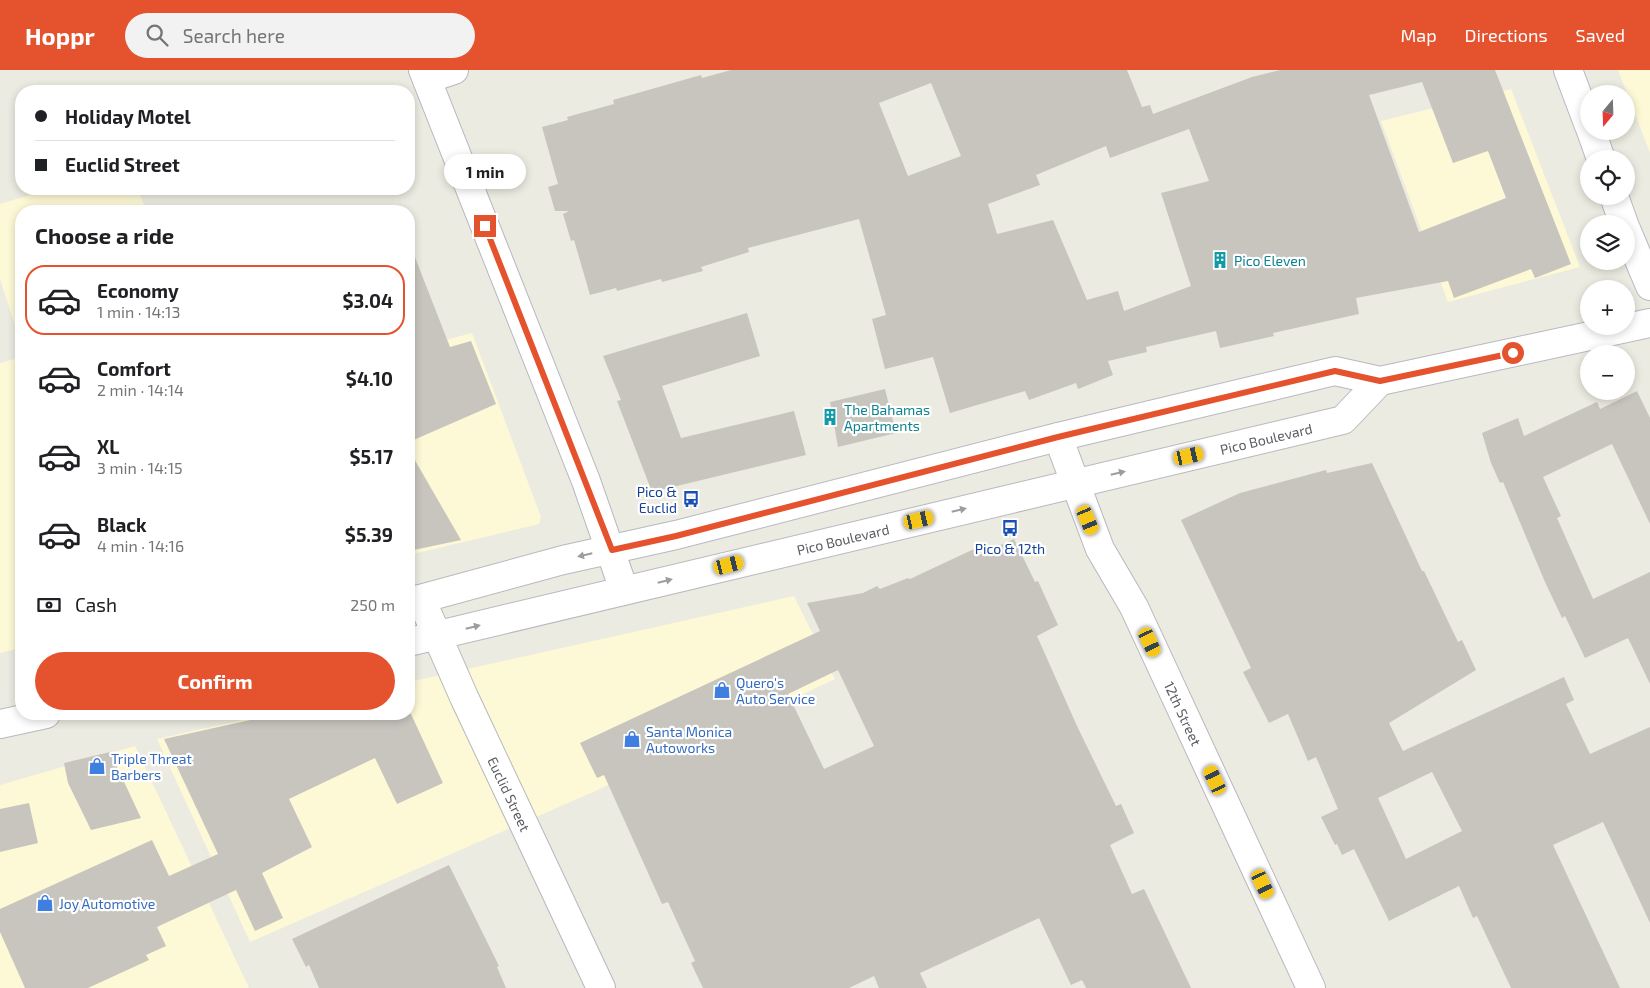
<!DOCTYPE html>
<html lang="en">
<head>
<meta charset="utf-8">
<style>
	body { margin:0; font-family:"Exo 2",sans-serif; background:#f2f2f2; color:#202124; height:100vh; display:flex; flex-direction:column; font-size:19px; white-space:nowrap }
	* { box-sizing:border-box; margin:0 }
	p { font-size:16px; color:#757577 }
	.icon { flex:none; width:28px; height:28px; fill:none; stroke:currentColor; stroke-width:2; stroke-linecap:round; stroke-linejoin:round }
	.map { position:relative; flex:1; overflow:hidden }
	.side { position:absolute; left:15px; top:135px; width:400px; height:515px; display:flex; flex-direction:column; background:#fff; border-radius:20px; box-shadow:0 2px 8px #0003 }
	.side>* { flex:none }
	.banner { position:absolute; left:15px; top:15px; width:400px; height:110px; border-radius:20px; box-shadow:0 2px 8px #0003; display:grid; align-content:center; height:110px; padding:0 20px; background:#fff }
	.needle { width:32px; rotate:199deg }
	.tools { position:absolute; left:1580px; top:15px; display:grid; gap:10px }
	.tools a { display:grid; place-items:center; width:55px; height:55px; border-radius:50%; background:#fff; box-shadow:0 2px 8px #0003; font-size:25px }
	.end { position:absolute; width:22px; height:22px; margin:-11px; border:6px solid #e5522e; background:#fff; box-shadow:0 0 0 2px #fff }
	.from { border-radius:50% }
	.bubble { position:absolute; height:35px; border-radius:18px; background:#fff; box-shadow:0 2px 8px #0003; font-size:16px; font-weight:700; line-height:35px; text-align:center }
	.car { position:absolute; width:15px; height:30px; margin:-15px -8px; border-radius:6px; box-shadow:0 0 4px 1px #0007; background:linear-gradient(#f5c518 24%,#345 0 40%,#f5c518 0 76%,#345 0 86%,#f5c518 0) }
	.banner b { display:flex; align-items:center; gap:18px; height:48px; font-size:19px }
	.banner b+b { border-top:1px solid #e0e0e0 }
	.banner i { width:12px; height:12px; background:#202124 }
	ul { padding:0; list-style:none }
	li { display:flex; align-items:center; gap:15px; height:70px; margin:0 10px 8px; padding:0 10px; border:2px solid transparent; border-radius:20px }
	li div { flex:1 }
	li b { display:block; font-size:19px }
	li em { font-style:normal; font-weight:700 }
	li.current { border-color:#e5522e }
	li>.icon { width:45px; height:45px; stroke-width:1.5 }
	h2 { padding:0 20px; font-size:22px; line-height:60px }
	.pay { display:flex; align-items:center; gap:12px; height:55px; padding:0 20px; font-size:19px }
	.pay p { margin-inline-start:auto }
	.primary-button { display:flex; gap:10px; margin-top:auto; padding:10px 20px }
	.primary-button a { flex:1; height:58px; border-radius:30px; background:#e5522e; color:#fff; font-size:20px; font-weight:700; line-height:58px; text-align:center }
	header { display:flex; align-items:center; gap:30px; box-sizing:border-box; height:70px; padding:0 25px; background:#e5522e; color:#fff }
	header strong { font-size:24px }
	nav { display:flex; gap:28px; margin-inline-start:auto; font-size:18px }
	.search { width:350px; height:45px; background:#f2f2f2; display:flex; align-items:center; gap:12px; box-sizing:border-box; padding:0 18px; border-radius:28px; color:#757577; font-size:19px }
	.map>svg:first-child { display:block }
</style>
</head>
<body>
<header>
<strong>Hoppr</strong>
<div class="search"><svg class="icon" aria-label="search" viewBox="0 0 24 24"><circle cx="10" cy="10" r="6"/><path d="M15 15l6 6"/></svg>Search here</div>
<nav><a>Map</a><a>Directions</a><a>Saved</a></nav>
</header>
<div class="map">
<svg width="1650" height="918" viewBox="0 0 1650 918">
	<rect width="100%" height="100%" fill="#ecebe1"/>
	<path fill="#fdf8d5" d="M1618,0H1650V83Z
		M1511,19L1580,197L1448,232L1381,51Z
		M49,119H137L147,141H21V274L0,209V134Z
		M472,263L541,447L539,454L409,485V280Z
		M21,287V578L0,583V293Z
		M794,526L835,609L600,719L250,872L157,669L269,644H409V612Z
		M135,676L249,918H0V715Z"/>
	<path fill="#c7c5be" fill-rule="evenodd" d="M731,0H1127L1142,37L1150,35L1153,44L1252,7L1280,0H1495L1571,194L1535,208L1531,199L1454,228L1448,211L1356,228L1359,244L1273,263L1274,266L1220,278L1216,261L1146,277L1147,282L1108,291L1113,305L1078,319L1076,313L1029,330L1025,321L950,343L933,287L885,299L872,249L886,245L859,149L748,178L749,182L701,197L703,201L662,212L661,209L617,221L616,218L590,225L574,170L571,171L563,144L569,141H555L548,117L558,114L542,57L568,50L567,47L614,34L613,30L701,5L702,8ZM1422,12L1453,93L1488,81L1506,128L1419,162L1369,25ZM931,13L961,86L908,106L879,33ZM1189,59L1209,111L1161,123L1191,216L1124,241L1118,221L1087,230L1053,150L997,164L988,134L1040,115L1036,105L1106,76L1110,88Z
		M409,177H411L450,277L471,271L496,334L409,372Z
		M747,243L760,286L662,316L681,368L794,341L806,385L652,422L617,331L621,330L603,286Z
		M885,319L896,363L838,377L830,332Z
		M1637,321L1650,348V454L1612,374L1543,407L1561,446L1557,448L1593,529L1650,502V614L1628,568L1585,588L1565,546L1562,548L1545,512L1503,412L1500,413L1491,393L1482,363L1518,348L1524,366L1597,332L1600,339Z
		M409,380L461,470L409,481Z
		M1372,393L1422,501H1424L1458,572L1462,570L1476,600L1389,653L1403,681L1564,607L1574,630L1566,634L1590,684L1650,657V853L1603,752L1553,775L1620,918H1511L1477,846L1473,848L1459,816L1389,851L1354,779L1342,785L1337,774L1335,775L1321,747L1338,739L1316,687L1308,691L1288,644L1269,653L1243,602L1251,598L1181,450L1240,423L1326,400L1327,403ZM1432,702L1462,761L1406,789L1378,728Z
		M1014,469L1035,512L1038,511L1058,555L1037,566L1077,656L1116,736L1121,734L1134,763L1110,775L1132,824L1144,819L1191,918H1086L1082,910L1071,915L1039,848L920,903L927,918H879L874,906L849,918H703L691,893L695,891L668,832L662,834L604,705L597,708L580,673L820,561L807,533L863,523L877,516L880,519L908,508L910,509L974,479L977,486ZM838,600L874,676L824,699L788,624Z
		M278,644H411L443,713L397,734L375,688L289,729L312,777L262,803L283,848L255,861L236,820L157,857L166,876L146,885L149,890L88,918H25L0,862V839L152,770L169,806L218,784L164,669Z
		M110,682L141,748L91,760L68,713L64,693Z
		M29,733L38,773L0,782V739Z
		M449,795L499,896L497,897L506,918H319L309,895L306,897L292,869Z"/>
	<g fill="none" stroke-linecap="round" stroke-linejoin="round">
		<g stroke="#b6b8bd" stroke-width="30">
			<g id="street">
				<path d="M423,0L586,411L624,520"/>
				<path d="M427,9L454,0"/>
				<path id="s1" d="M1058,367L1100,479L1134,537L1311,918"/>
				<path id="s2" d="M421,529L464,627L601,918"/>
			</g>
		</g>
		<g stroke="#b7b9bf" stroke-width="30">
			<g id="secondary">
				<path d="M1568,0L1589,56"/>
				<path d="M1591,61L1601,89"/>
				<path d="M1614,126L1624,154"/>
				<path d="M1626,159L1650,216"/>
				<path d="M409,532L563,490L676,465L1058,367L1335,301L1380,311L1650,253"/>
				<path id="s3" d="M409,572L1343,350L1380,311"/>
				<path d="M0,654L46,644"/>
			</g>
		</g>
		<use href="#street" stroke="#fff" stroke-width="28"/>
		<use href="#secondary" stroke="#fff" stroke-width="28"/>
	</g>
	<defs><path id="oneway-solid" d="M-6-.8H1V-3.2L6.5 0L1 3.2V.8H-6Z" transform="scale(1.25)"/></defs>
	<g fill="#9b9da1">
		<use href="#oneway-solid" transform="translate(1118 403) rotate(-13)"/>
		<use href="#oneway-solid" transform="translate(959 440) rotate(-13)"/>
		<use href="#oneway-solid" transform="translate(585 485) rotate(167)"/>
		<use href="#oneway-solid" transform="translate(665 511) rotate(-14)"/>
		<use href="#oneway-solid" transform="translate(473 557) rotate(-14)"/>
	</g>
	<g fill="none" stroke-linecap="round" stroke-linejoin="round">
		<path stroke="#e5522e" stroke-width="6" d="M485,156L612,480L676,466L1058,367L1335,301L1380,311L1513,283"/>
	</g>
	<defs>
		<g id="building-bare" transform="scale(1.35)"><path d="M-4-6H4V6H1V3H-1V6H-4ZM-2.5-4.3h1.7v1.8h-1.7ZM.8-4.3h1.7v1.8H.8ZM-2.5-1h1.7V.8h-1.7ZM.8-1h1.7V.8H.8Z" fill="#0f9aa8" stroke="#fff" stroke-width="2.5" paint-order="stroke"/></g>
		<g id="bus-bare" transform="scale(1.35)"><path d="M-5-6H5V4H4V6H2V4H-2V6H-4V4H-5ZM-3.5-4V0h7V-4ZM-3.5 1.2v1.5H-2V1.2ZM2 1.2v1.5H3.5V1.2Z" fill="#1a4fb4" stroke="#fff" stroke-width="2.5" paint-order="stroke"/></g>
		<g id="shop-bare" transform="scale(1.35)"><path d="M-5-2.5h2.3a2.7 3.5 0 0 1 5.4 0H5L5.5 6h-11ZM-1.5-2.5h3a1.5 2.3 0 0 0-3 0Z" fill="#3f7fe0" stroke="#fff" stroke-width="2.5" paint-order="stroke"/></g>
	</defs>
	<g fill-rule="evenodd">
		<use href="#building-bare" x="1220" y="190"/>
		<use href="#building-bare" x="830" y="347"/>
		<use href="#bus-bare" x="691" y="429"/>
		<use href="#bus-bare" x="1010" y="458"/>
		<use href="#shop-bare" x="722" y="620"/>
		<use href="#shop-bare" x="632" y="669"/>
		<use href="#shop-bare" x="97" y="696"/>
		<use href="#shop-bare" x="45" y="833"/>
	</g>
	<g text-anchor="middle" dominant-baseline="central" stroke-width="4.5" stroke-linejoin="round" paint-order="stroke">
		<g font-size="14" fill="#0d838f" stroke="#fff" text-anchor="start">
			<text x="1234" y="190">Pico Eleven</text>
			<text x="844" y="339">The Bahamas<tspan x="844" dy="16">Apartments</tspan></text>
		</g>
		<g font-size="14" fill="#595c62" stroke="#fff">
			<text stroke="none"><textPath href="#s3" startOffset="881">Pico Boulevard</textPath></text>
			<text stroke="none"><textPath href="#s3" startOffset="446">Pico Boulevard</textPath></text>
			<text stroke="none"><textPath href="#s1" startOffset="304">12th Street</textPath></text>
			<text stroke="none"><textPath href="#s2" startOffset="214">Euclid Street</textPath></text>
		</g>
		<g font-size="14" fill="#164399" stroke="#fff" text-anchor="end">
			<text x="677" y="421">Pico &amp;<tspan x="677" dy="16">Euclid</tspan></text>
			<text x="1010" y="478" text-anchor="middle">Pico &amp; 12th</text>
		</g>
		<g font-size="14" fill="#366cbe" stroke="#fff" text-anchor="start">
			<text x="736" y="612">Quero's<tspan x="736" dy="16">Auto Service</tspan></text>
			<text x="646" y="661">Santa Monica<tspan x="646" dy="16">Autoworks</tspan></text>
			<text x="111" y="688">Triple Threat<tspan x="111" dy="16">Barbers</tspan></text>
			<text x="59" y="833">Joy Automotive</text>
		</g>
	</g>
</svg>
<div class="tools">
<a><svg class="needle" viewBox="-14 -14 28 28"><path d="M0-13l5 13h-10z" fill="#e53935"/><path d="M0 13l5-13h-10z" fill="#757577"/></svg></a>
<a><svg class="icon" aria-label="locate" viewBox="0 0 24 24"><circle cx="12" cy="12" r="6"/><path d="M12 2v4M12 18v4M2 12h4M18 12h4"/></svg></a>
<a><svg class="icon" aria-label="layers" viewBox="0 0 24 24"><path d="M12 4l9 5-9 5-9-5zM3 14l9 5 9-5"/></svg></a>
<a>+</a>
<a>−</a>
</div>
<i class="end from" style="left:1513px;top:283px"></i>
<i class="end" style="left:485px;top:156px"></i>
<div class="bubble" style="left:444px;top:84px;width:82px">1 min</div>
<i class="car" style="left:1189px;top:386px;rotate:77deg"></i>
<i class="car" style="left:919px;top:450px;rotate:77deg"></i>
<i class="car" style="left:1088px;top:450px;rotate:157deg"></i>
<i class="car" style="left:729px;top:495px;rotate:76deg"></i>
<i class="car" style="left:1150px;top:572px;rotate:155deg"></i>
<i class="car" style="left:1215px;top:710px;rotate:335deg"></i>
<i class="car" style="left:1263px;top:814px;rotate:155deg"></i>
<div class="banner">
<b><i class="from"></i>Holiday Motel</b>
<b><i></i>Euclid Street</b>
</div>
<section class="side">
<h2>Choose a ride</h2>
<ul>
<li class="current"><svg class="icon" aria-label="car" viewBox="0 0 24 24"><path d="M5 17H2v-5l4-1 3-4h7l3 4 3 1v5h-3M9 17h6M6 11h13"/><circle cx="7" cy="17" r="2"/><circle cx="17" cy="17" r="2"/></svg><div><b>Economy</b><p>1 min · 14:13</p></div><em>$3.04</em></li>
<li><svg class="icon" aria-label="car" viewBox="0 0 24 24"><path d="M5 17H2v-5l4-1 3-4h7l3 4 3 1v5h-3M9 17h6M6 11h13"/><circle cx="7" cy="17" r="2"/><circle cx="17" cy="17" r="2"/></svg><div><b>Comfort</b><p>2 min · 14:14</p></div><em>$4.10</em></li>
<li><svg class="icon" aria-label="car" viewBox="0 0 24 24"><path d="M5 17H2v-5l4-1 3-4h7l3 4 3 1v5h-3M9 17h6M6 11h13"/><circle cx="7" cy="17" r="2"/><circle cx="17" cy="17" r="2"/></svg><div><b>XL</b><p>3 min · 14:15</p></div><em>$5.17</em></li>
<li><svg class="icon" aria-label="car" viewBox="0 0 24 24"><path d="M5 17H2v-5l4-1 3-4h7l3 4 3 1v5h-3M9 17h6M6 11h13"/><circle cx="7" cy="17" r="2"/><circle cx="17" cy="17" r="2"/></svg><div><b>Black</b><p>4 min · 14:16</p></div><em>$5.39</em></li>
</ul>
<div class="pay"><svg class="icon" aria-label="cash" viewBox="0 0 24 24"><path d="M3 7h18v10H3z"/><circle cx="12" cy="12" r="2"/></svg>Cash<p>250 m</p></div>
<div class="primary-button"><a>Confirm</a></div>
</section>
</div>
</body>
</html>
